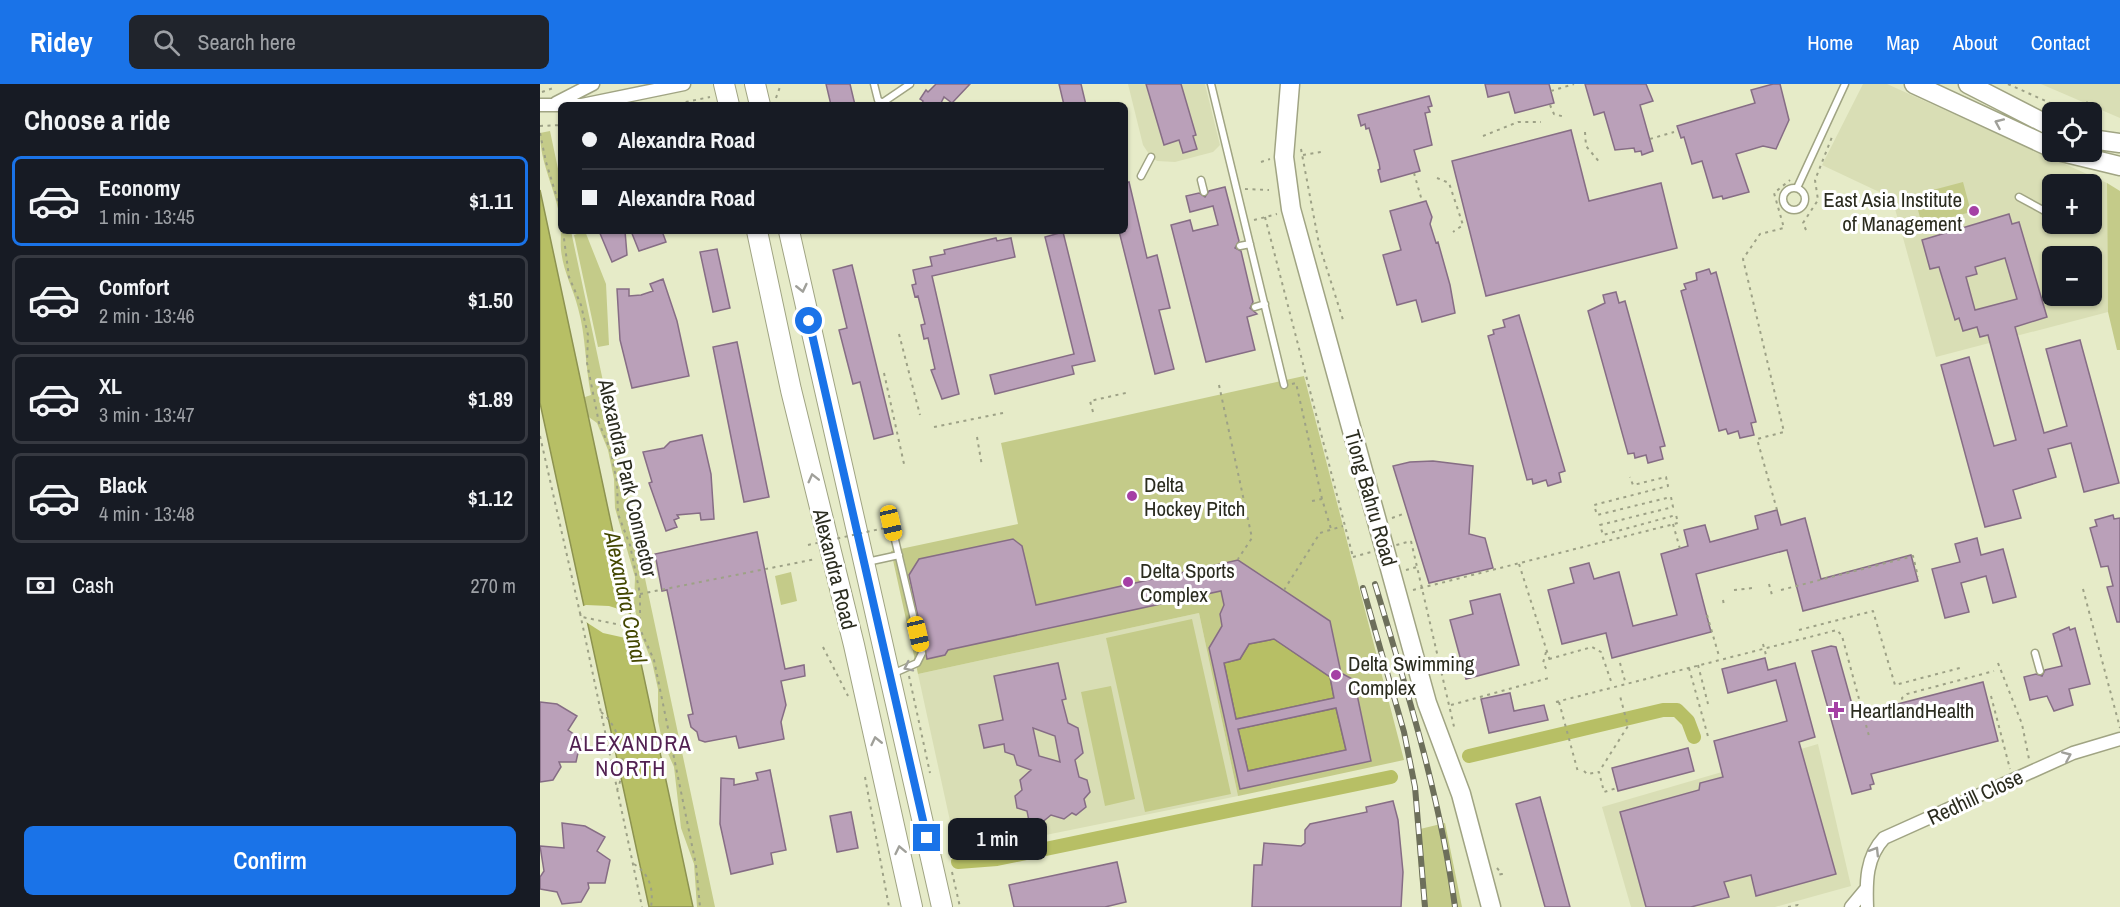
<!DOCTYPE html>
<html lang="en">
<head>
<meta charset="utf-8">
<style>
	body { margin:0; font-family:"Archivo Narrow",sans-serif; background:#20242c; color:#f1f3f6; height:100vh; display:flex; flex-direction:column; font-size:22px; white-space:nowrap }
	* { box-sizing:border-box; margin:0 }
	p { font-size:20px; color:#9ea1a6 }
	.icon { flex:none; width:33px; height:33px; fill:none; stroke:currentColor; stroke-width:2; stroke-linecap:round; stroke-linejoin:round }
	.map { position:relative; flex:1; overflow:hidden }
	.panel { display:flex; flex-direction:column; background:#171b24; width:540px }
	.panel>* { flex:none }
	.banner { position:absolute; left:18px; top:18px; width:570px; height:132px; border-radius:9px; box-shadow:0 2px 4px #0004; display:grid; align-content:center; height:132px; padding:0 24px; background:#171b24 }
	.controls { position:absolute; left:1502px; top:18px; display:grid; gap:12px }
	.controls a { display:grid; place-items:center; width:60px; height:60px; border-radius:9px; background:#171b24; box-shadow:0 2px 4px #0004; font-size:30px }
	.end { position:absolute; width:27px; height:27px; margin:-14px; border:8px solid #1a73e8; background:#fff; box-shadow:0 0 0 3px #fff }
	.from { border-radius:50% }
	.bubble { position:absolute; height:42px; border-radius:9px; background:#171b24; box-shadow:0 2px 4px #0004; font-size:20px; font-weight:600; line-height:42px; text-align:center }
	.car { position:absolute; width:18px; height:36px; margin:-18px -9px; border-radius:8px; box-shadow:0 0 4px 2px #0007; background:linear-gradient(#f5c518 24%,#345 0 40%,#f5c518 0 76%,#345 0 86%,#f5c518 0) }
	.banner b { display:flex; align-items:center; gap:21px; height:57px; font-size:22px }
	.banner b+b { border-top:2px solid #363941 }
	.banner i { width:15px; height:15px; background:#f1f3f6 }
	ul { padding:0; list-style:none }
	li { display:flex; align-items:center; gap:18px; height:90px; margin:0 12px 9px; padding:0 12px; border:3px solid #363941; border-radius:9px }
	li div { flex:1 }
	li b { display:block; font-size:22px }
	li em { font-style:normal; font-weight:600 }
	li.active { border-color:#1a73e8 }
	li>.icon { width:54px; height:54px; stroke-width:1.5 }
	h2 { padding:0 24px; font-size:27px; line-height:72px }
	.pay { display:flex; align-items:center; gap:15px; height:66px; padding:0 24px; font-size:22px }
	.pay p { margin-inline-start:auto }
	.action { display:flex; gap:12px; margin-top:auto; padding:12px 24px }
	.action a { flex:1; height:69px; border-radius:9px; background:#1a73e8; color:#fff; font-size:24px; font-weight:600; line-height:69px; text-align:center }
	header { display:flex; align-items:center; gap:36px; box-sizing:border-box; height:84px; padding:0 30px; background:#1a73e8; color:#fff }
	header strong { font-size:28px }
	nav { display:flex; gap:33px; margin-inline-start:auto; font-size:21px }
	.search { width:420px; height:54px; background:#20242c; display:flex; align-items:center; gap:15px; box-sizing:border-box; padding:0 21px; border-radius:9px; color:#9ea1a6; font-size:22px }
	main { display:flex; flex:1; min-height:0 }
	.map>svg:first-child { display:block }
</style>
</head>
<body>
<header>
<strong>Ridey</strong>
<div class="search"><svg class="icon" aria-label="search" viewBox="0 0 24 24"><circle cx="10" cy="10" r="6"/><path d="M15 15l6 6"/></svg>Search here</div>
<nav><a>Home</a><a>Map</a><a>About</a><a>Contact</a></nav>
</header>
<main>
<section class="panel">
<h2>Choose a ride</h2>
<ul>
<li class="active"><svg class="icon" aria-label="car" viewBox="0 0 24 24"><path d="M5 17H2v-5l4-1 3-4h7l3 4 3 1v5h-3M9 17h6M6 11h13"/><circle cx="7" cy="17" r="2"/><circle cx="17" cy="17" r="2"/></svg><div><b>Economy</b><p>1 min · 13:45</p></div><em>$1.11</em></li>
<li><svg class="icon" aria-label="car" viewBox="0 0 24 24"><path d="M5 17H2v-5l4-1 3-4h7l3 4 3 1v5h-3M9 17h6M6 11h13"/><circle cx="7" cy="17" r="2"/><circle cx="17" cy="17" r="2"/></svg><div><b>Comfort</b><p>2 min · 13:46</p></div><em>$1.50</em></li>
<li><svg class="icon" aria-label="car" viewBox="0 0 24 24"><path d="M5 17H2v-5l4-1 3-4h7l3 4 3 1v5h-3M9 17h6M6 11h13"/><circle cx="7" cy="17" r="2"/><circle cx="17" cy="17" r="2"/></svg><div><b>XL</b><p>3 min · 13:47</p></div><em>$1.89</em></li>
<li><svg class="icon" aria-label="car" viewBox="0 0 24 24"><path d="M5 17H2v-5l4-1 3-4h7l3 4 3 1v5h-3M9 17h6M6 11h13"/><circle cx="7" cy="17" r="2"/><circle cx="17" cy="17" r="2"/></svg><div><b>Black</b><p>4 min · 13:48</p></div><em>$1.12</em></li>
</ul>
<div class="pay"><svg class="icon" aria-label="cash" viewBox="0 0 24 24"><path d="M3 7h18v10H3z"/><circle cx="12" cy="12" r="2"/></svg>Cash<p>270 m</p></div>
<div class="action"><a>Confirm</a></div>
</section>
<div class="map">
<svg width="1580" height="823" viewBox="0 0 1580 823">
	<rect width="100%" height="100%" fill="#e6ebc8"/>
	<path fill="#d9deb5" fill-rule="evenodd" d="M588,0H665L680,61L673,68L635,78L617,77L611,73L603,61Z
		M1323,0H1347L1567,99L1568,228L1396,273L1352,114L1282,81ZM1512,100H1551V140H1512ZM1512,172H1551V212H1512Z
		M1501,0H1580V34Z
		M659,529L698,712L417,769L378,590Z
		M1278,660L1311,802L1235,823H1091L1062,723Z"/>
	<path fill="#c4cb89" d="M10,47L21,99V147H31L175,823H157L154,780L141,744L134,683L122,656L118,637V605L112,578L101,551L94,521L95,493L75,424L74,395L68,366L57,339L46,331L42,314L51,311C45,282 46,252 38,224C33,204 23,187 21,166C20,156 22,144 20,134C15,104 0,79 0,49Z
		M1423,98L1431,128L1382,141L1374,111Z
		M1567,99L1580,107V266H1577L1568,228Z
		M45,147L66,200L69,261L58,263L34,151Z
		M764,292L864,676L698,712L659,529L378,590L351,467L478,440L461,359Z
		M251,488L257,517L241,521L235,492Z
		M652,535L691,710L605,728L566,554Z
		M571,602L595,715L565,722L541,608Z
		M905,739L922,823H882L876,746Z"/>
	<path fill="#b7bf65" stroke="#8d9350" stroke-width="1.5" d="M0,106L153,823H109L0,319Z
		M734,555L790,593L794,614L696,635L684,579L700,575L709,560Z
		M796,624L806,666L708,687L698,645Z"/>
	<path fill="#e6ebc8" d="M46,521L69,522L85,527L94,533L99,557L63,549L46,538L41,523Z"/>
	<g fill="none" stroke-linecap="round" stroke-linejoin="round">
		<path stroke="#b7bf65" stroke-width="14" d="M929,672L1123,626H1137L1148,637L1154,653
			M418,778L457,775L851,693"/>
	</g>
	<path fill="#baa0b9" stroke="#866d85" stroke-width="1.5" fill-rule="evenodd" d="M286,0H310L315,21H291Z
		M396,0H430L412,19L404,13L400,21H381L383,17L380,15L386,6L388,8Z
		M519,0H541L546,21H524Z
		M606,0H641L656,51L653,52L657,65L643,69L639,56L624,61Z
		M945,0H1009L1014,19L975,29L969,8L948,13Z
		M1045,0H1106L1113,17L1100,21L1113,67L1102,71L1101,67L1095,68L1094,64L1075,66L1064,28L1054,31Z
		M1233,0H1240L1249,36L1236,65L1223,62L1196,70L1209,108L1183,115L1182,112L1173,114L1162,77L1152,80L1144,53L1141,54L1137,42L1215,19L1211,6Z
		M889,12L892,22L888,23L890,28L885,29L892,61L874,66L880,87L841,98L838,86L840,85L839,79L829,44L826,45L825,40L821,42L818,31Z
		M1031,46L1049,117L1121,99L1137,164L946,212L912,77Z
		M589,98L607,174L617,171L630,224L619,226L634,285L615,290L579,147H585V99Z
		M685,103L699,157L695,164L701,167L713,218L710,224L717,230L707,233L715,266L666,278L631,141L650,136L653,147L678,141L673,122L650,128L646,112L659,109L665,113L669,107Z
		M886,117L892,133L890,140L896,159L898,158L910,201L915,229L882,238L876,216L857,221L843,171L861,166L850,127Z
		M1469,130L1472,140L1479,138L1507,233L1475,243L1504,349L1527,342L1506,265L1540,256L1579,399L1544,408L1531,359L1508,365L1516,393L1473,406L1481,434L1445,443L1401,281L1429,273L1454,362L1476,356L1448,251L1440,253L1437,243L1423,247L1419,234L1415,236L1399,183L1390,185L1382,156ZM1465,174L1477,215L1435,226L1426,193L1437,190L1435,183Z
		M59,147H85L87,171L72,178Z
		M91,147H122L126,158L99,167Z
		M523,148L555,277L532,282L534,290L455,310L450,291L534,270L505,153Z
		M456,154L457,157L471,154L475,173L392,192L419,310L402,315L391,286L395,285L388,254L384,255L381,241L385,240L378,212L375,213L372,201L376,200L373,186L392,182L390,173L405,170L404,166Z
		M177,165L190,224L173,228L160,168Z
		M312,181L353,350L334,355L320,298L313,300L299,246L307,244L293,186Z
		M1169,185L1171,190L1176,188L1216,338L1211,339L1214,351L1200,354L1198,347L1188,350L1186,345L1179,347L1141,207L1146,205L1144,200L1157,196L1156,189Z
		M123,195L137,237L149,292L92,304L80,256L77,205H89V212L101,211L113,207L110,200Z
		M1076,208L1079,219L1085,217L1125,362L1120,363L1123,375L1108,379L1106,371L1095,374L1094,369L1088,370L1048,227L1065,219L1063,211Z
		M979,231L1025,387L1019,389L1021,398L1008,402L1006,396L993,400L992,395L987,396L948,252L954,250L953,246L965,243L963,236Z
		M197,258L229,413L204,418L173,263Z
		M162,351L171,390L174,435L161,436L160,429L137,431L139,434L134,436L137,443L126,447L109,399L112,398L103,368L124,364L130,358Z
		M893,377L933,382L929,450L945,454L953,484L889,499L853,382L870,378Z
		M1237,426L1241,441L1265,434L1281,495L1371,471L1378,497L1263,527L1247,466L1156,490L1171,548L1072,574L1066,549L1022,560L1008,506L1034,499L1030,484L1049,479L1054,495L1079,488L1093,542L1137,531L1121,470L1148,462L1144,446L1165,441L1170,458L1218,445L1215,432Z
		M1573,431L1574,435L1580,434V538H1577L1567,503L1573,502L1568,482L1561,483L1550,444L1557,442L1555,436Z
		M217,448L245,585L264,581L265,592L241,597L246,621L241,638L244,655L199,664L196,652L165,658L159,656L157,648L151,643L148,631L153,630L127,506L122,507L115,470Z
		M1437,454L1441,471L1463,465L1476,513L1453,519L1446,492L1421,499L1429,528L1405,534L1392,485L1420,478L1415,460Z
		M473,455L482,462L496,521L698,476L790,537L801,589L814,596L831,677L700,705L669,564L682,542L680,530L684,521L681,507L408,566L405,571L387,575L369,491L379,475ZM734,555L790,593L794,614L696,635L684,579L700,575L709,560ZM796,624L806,666L708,687L698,645Z
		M960,510L979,581L926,595L910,536L933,530L930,517Z
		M1529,543L1530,546L1535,544L1550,600L1529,605L1533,621L1514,627L1507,612L1490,616L1484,593L1496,590L1502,592L1505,586L1522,582L1513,550Z
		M1291,562L1296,563L1315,631L1443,598L1458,657L1331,690L1334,700L1330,701L1331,705L1312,710L1272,567Z
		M1225,574L1228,586L1255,579L1275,653L1259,658L1296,790L1216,812L1211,791L1184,798L1189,813L1151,823H1106L1080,728L1159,706L1160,699L1183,693L1174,657L1247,637L1236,596L1188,609L1182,585Z
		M518,579L526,615L522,616L528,639L538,644L543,669L535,676L539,693L547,696L550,708L544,715L546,723L536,731L532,729L524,735L511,731L500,740L489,737L487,727L477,724L475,712L482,706L480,696L491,686L477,681L474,671L465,668L464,660L444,664L439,641L463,636L454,592ZM493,644L515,652L520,678L499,672Z
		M970,609L974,627L1004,621L1008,636L949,649L941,615Z
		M0,618L17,620L37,632L28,646L41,655L36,678H19L21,683L13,696L0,698Z
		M1148,664L1154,687L1078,707L1072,684Z
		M230,686L246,766L231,769L233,780L191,790L180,740L181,694L194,695V701L218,696L216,689Z
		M1000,713L1030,823H1005L976,720Z
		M853,717L858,736L863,788L861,823H712L714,781H722L724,759L761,762L765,759V746L770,740L827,728L826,723Z
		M311,728L318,764L297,768L290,732Z
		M22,739L45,742L65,753L57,767L70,776L65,799H48L49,804L41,818L22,820L17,808L0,805V793L4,787L0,762L24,764Z
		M577,778L586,818L565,823H474L469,801Z"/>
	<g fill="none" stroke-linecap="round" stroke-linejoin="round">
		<g stroke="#a0a483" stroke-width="9">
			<path id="lane" d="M334,0L338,16L342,19L370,0
				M671,0L744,301
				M601,92L611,73
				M661,96L664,108
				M1243 115a11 11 0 1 1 22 0a11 11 0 1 1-22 0Z
				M1257,104L1305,0
				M1479,113L1512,131
				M700,162L710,160
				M715,223L725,220
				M351,439L382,569L377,579L352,590
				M327,478L359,471
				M1495,569L1500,587"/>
		</g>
		<g stroke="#a0a483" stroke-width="15">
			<path id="street" d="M16,19L53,0
				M0,21H42L144,0
				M1311,823L1326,805
				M1327,823C1326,798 1326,773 1344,754L1533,669L1580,655"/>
		</g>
		<g stroke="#a0a483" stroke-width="21">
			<path id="secondary" d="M750,0L744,73L751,125L887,619L921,710L951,823
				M1374,0L1512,64
				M1428,0L1512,43
				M1551,55L1580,59
				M1522,68L1580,82"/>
		</g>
		<g stroke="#a0a483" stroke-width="22">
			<path id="primary" d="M184,0L189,21
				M215,0L220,21
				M217,147L251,306L314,561L372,823
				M249,147L402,823"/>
		</g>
		<path stroke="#9da186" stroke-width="2" stroke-dasharray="3 4.5" stroke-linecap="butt" d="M1468,0L1530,28
			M1011,7L1034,0
			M2,8L16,3
			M236,14L241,0
			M131,21L170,13
			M163,21L165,14
			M1010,21L1014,30L1025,33
			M1547,28V17
			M0,42L21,41
			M1045,48L1046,62L1061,80
			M0,49L6,78L21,127
			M943,52L978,38H1001
			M1110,55L1134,48
			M761,65L779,160L804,239
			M763,71L781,68
			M721,78L730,75
			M874,89L882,117
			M897,94L909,99L923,141L913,148
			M705,105L729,106
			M725,133L813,473
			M714,136L737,130
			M1266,146L1263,139L1278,116L1275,96L1292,53
			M23,147L29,193L41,221L48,251L47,279L59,339L70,365L77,398L78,430L90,461L100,510V545L114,576L156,781L160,823
			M359,250L380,331
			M344,289L364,380
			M752,300L756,299L782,415
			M679,301L712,454L698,475
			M553,328L550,317L590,308
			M394,343L463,329
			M0,352L40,529L42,533L100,545
			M437,353L442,382
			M772,417L782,415L791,445
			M1237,426L1217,355L1244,348L1203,175L1220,150L1244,144L1234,109L1250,96
			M852,434L863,430
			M1133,440L1140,465
			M871,457L915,647
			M979,480L1011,580
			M866,486L877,483
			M1229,500L1232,511
			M1543,505L1580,644
			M744,506L780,449L803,442
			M873,506L1138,439L1136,431L1063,451L1060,441L1133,423L1131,413L1057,431L1054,421L1128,402L1126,393L1093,401L1090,393
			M1194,506L1213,504
			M1241,506L1373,472L1378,493
			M100,510L276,475
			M1183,516L1184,521
			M40,529L102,823
			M1167,531L1179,572
			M1259,546L1333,527L1355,601L1420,584
			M1223,560L1226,571
			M283,563L308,612
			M1006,568L1003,579L1008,588
			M1009,575L1052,563L1061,568L1072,600
			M1080,579L1085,597
			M1458,579L1482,640L1489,675
			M1158,581L1168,620
			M1149,584L1169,656
			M369,592L390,689
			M1451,612L1470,685
			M1016,618L1297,546L1302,552L1329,652
			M1019,618L1038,688
			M911,621L1009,594
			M1363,623L1362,614L1367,610L1454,587
			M61,628C82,644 88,682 77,706
			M1062,683L1088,642L1080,612
			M1044,687L1047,690L1059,688L1064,708L1077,704
			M325,693L349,823
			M94,780C109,790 114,804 111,823
			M957,784L962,790L957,791
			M412,788L420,823
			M1248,823L1258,821L1262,823"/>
		<use href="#lane" stroke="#fff" stroke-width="6"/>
		<use href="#street" stroke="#fff" stroke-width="12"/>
		<use href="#secondary" stroke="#fff" stroke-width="18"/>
		<use href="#primary" stroke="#fff" stroke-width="20"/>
		<g stroke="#6d6f5b" stroke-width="6">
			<path id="rail" d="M835,500C867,606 900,712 915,823
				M823,504L864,648L875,703L885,823"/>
		</g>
		<use href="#rail" stroke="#fff" stroke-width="4" stroke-dasharray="11" stroke-linecap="butt"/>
		<path stroke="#9da186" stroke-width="2" stroke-dasharray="3 4.5" stroke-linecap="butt" d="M268,461L349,443
			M813,473L871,457"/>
	</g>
	<defs><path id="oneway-chevron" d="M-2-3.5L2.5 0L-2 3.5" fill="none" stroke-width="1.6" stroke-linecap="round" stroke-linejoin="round" transform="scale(1.5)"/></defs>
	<g stroke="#a0a09a">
		<use href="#oneway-chevron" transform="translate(1459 39) rotate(-156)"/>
		<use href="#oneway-chevron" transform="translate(262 204) rotate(77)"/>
		<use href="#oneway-chevron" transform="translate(273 394) rotate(-104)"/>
		<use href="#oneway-chevron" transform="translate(368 583) rotate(154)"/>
		<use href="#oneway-chevron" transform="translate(336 657) rotate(-103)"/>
		<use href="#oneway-chevron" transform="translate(1527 672) rotate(-23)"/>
		<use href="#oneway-chevron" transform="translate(360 766) rotate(-102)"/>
		<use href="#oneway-chevron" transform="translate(1335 767) rotate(-58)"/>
	</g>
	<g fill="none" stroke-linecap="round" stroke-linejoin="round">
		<path stroke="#1a73e8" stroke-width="8" d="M269,237L387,754"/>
	</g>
	<g fill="#a540a5" stroke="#fff" stroke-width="2">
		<circle cx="1434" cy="127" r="6"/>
		<circle cx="592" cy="412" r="6"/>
		<circle cx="588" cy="498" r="6"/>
		<circle cx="796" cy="591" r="6"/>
		<path d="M1293 617h6v6h6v6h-6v6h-6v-6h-6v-6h6z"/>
	</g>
	<g text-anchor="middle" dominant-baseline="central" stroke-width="6" stroke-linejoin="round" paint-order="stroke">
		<g font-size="21" fill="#2b2c1f" stroke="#fff" text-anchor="start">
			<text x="1422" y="115" text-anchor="end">East Asia Institute<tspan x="1422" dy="24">of Management</tspan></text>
			<text x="604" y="400">Delta<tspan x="604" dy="24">Hockey Pitch</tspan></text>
			<text x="600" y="486">Delta Sports<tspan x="600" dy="24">Complex</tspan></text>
			<text x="808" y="579">Delta Swimming<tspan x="808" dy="24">Complex</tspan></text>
			<text x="1310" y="626">HeartlandHealth</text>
		</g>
		<g font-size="21" fill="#2b2c1f" stroke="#fff">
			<text transform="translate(88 394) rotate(77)">Alexandra Park Connector</text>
			<text transform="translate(831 414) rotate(74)">Tiong Bahru Road</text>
			<text transform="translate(295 485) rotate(76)">Alexandra Road</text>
			<text transform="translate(1435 713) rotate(-25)">Redhill Close</text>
		</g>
		<g font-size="22" font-style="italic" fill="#434700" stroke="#fff">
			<text transform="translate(86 513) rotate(78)">Alexandra Canal</text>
		</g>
		<g font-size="22" letter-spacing="1.5" fill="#522152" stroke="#fff">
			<text x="91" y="659">ALEXANDRA<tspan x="91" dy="25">NORTH</tspan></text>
		</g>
	</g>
</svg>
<div class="controls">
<a><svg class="icon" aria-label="locate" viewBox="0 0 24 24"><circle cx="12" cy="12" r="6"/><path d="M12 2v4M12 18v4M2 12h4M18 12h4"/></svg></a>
<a>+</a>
<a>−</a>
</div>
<i class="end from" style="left:269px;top:237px"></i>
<i class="end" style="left:387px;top:754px"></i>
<div class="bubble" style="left:408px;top:734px;width:99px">1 min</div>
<i class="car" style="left:351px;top:439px;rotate:167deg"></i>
<i class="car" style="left:378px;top:550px;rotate:167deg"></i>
<div class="banner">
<b><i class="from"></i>Alexandra Road</b>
<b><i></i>Alexandra Road</b>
</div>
</div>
</main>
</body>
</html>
